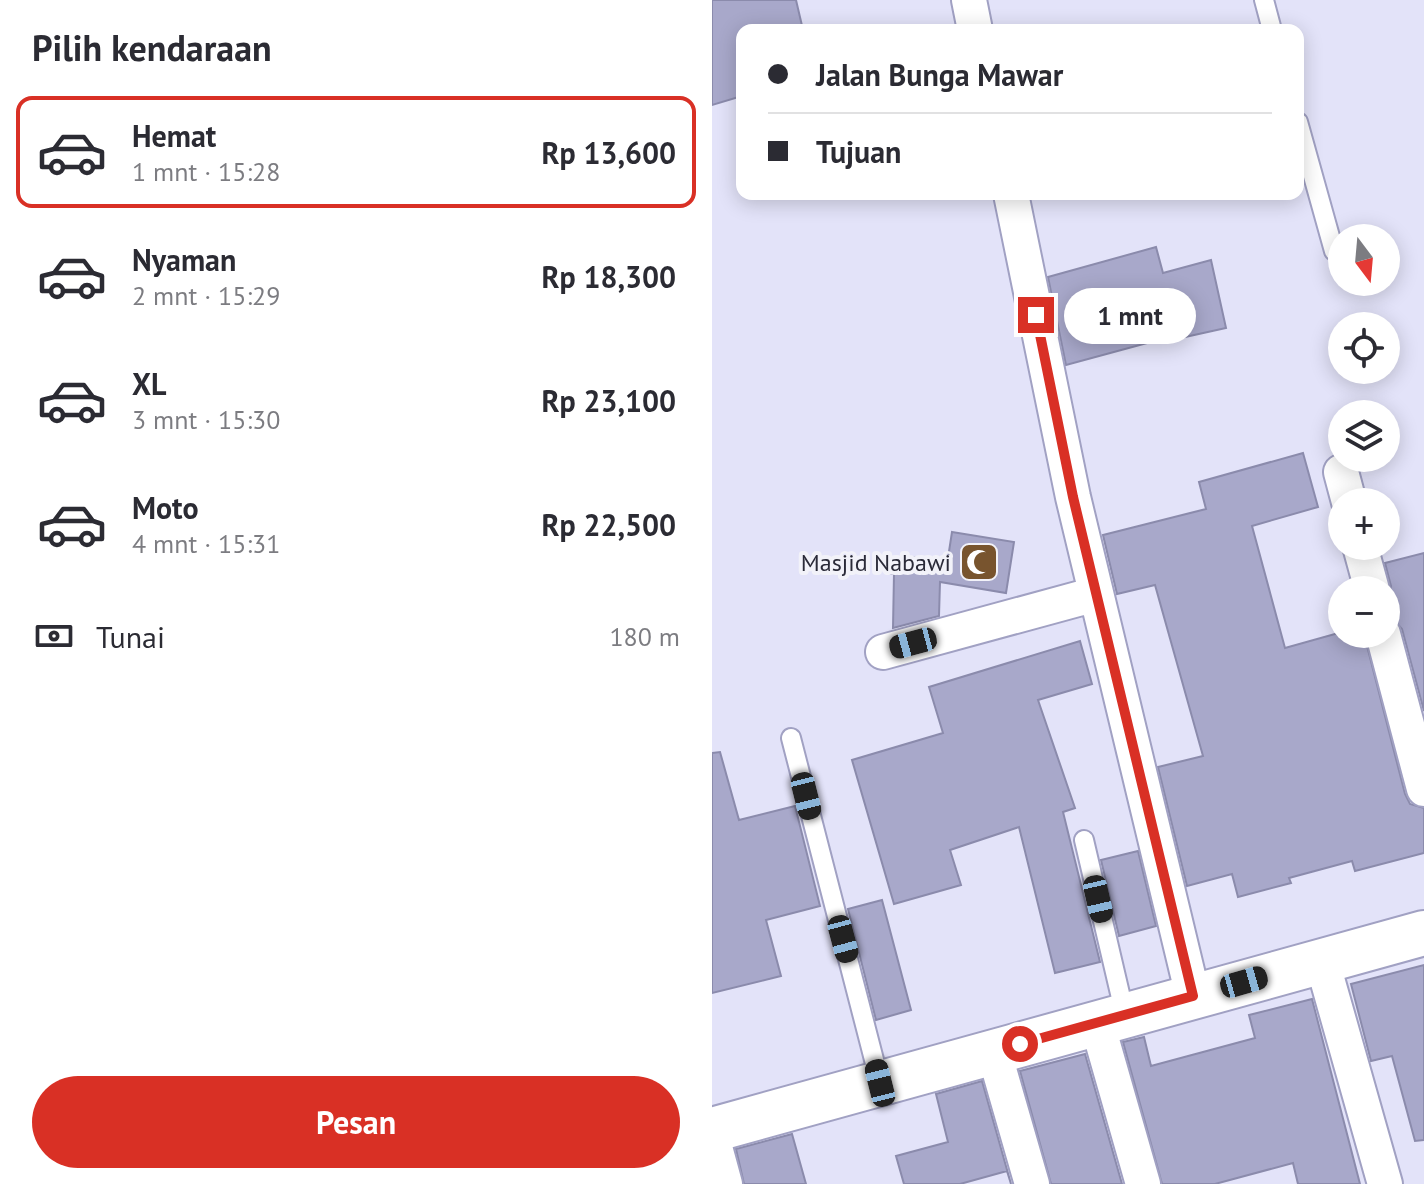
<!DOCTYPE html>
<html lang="id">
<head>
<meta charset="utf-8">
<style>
	body { margin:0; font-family:"PT Sans",sans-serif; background:#f2f2f3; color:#2b2b33; height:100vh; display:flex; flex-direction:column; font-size:30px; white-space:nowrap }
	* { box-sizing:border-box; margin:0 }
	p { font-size:26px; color:#7c7c81 }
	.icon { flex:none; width:44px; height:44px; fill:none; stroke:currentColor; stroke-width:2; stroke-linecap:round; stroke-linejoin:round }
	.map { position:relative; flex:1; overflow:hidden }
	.panel { display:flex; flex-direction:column; background:#fff; width:712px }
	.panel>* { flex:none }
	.hud { position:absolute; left:24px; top:24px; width:568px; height:176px; border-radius:16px; box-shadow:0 4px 20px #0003; display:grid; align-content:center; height:176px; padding:0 32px; background:#fff }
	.needle { width:52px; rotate:164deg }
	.controls { position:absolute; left:616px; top:224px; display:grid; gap:16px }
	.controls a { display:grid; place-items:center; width:72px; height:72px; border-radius:50%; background:#fff; box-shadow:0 4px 20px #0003; font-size:40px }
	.end { position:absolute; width:36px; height:36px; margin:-18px; border:10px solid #d93025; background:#fff; box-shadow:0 0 0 4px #fff }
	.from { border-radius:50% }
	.bubble { position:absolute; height:56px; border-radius:28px; background:#fff; box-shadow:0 4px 20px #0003; font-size:26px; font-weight:700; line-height:56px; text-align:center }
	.car { position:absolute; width:24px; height:48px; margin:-24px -12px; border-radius:10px; box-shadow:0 0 6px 2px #0007; background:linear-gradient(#222 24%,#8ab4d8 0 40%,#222 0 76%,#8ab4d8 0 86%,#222 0) }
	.hud b { display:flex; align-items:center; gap:28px; height:76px; font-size:30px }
	.hud b+b { border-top:2px solid #e1e1e2 }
	.hud i { width:20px; height:20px; background:#2b2b33 }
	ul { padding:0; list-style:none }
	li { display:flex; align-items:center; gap:24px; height:112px; margin:0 16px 12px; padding:0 16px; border:4px solid transparent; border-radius:16px }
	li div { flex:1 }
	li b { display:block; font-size:30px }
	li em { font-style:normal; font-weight:700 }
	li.selected { border-color:#d93025 }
	li>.icon { width:72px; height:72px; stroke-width:1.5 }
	h2 { padding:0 32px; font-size:36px; line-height:96px }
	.pay { display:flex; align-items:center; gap:20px; height:88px; padding:0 32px; font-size:30px }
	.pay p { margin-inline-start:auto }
	.cta { display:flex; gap:16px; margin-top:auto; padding:16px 32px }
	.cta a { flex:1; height:92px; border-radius:48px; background:#d93025; color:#fff; font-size:32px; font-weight:700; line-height:92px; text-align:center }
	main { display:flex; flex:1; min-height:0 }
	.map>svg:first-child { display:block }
</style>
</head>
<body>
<main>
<section class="panel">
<h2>Pilih kendaraan</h2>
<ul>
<li class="selected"><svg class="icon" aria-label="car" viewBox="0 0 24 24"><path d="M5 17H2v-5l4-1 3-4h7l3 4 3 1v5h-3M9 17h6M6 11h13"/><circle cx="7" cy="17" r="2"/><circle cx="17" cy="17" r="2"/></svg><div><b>Hemat</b><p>1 mnt · 15:28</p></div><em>Rp 13,600</em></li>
<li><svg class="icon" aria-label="car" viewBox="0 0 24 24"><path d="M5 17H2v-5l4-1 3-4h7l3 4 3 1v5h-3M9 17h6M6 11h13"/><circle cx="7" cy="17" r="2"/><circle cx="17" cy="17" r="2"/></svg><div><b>Nyaman</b><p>2 mnt · 15:29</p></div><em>Rp 18,300</em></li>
<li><svg class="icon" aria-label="car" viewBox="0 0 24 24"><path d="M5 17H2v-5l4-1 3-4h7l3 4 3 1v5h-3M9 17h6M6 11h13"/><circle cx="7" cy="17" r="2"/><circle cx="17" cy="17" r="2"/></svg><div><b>XL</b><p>3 mnt · 15:30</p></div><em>Rp 23,100</em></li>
<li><svg class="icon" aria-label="car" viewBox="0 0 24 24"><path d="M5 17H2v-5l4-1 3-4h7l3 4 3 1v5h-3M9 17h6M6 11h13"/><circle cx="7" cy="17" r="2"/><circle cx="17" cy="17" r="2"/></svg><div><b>Moto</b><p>4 mnt · 15:31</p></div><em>Rp 22,500</em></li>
</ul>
<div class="pay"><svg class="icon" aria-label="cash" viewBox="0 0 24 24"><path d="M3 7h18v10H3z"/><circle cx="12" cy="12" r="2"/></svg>Tunai<p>180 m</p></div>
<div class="cta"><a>Pesan</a></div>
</section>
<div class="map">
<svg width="712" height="1184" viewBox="0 0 712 1184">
	<rect width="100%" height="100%" fill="#e3e3f9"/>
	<path fill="#a8a8ca" stroke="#8b8bac" stroke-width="2" d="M0,0H84L91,30H30V96L0,105Z
		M444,247L451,273L499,260L514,328L473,337L472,333L354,365L336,277Z
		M591,453L606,507L540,526L573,648L630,632L652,634L693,794L698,804L712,808V853L643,871L640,861L577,878L579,883L526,897L520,874L475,886L446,767L491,756L443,585L405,594L391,535L494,509L487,482Z
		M240,532L302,542L294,593L228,582L227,616L181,628L182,574L176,573L177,557L236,558Z
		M712,553V711L690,629L677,615L674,604L679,586L673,563Z
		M368,641L380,684L326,700L363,808L351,812L388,962L343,973L307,827L238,850L249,885L182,904L140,760L231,733L217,687Z
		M8,752L27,820L83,806L108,906L54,920L69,976L0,993V753Z
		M426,851L444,926L407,936L389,860Z
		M170,900L199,1010L164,1020L136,909Z
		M712,965V1140L703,1141L680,1056L659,1061L639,984Z
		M600,999L648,1184H586L581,1163L503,1184H450L411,1042L432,1037L439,1066L543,1038L537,1015Z
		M373,1054L410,1184H339L308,1071Z
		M270,1081L299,1184L295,1171L248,1184H192L184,1156L236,1142L224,1094Z
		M80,1134L94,1184H32L24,1149Z"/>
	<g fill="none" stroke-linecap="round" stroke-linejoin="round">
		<g stroke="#a1a1c3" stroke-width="22">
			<path id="service" d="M552,0L560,30
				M586,122L622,251
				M79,738L168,1083
				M372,840L413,1015"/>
		</g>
		<g stroke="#a1a1c3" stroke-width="38">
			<path id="minor" d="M257,0L263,30
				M299,194L361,497L481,996
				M629,472L637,502
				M648,546L660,590
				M671,634L712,789
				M171,652L384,594
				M610,961L673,1184
				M385,1023L431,1184
				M282,1052L320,1184
				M0,1136L13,1184"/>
		</g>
		<g stroke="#a1a1c3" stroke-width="48">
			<path id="tertiary" d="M0,1130L712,933"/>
		</g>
		<use href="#service" stroke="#fff" stroke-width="18"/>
		<use href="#minor" stroke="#fff" stroke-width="34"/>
		<use href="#tertiary" stroke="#fff" stroke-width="44"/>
	</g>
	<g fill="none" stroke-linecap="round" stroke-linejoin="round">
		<path stroke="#d93025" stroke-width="10" d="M308,1044L481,996L361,497L324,315"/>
	</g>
	<defs>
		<g id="mosque-square" transform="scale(2)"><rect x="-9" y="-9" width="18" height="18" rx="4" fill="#78542e" stroke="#f2f2f9"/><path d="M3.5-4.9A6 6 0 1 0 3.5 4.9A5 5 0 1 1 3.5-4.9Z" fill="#fff"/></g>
	</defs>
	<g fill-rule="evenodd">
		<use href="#mosque-square" x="267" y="562"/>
	</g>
	<g text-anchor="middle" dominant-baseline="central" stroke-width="8" stroke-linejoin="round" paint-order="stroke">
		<g font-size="24" fill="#2a2a38" stroke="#f2f2f9" text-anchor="end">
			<text x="239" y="562">Masjid Nabawi</text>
		</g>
	</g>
</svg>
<div class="controls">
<a><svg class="needle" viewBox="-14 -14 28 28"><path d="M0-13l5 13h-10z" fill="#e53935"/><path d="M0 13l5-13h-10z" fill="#7c7c81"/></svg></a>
<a><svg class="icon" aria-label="locate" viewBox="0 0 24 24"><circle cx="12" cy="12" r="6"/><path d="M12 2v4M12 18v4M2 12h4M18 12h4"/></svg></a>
<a><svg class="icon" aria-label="layers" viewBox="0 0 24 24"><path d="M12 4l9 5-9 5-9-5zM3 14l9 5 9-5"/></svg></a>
<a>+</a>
<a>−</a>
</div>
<i class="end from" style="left:308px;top:1044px"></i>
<i class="end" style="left:324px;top:315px"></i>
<div class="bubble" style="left:352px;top:288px;width:132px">1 mnt</div>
<i class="car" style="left:201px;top:643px;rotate:255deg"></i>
<i class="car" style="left:94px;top:796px;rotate:166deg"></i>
<i class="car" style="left:386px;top:899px;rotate:167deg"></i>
<i class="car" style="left:131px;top:939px;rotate:165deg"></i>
<i class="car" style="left:532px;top:982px;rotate:74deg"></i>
<i class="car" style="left:168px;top:1083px;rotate:346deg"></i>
<div class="hud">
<b><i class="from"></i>Jalan Bunga Mawar</b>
<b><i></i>Tujuan</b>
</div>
</div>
</main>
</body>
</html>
